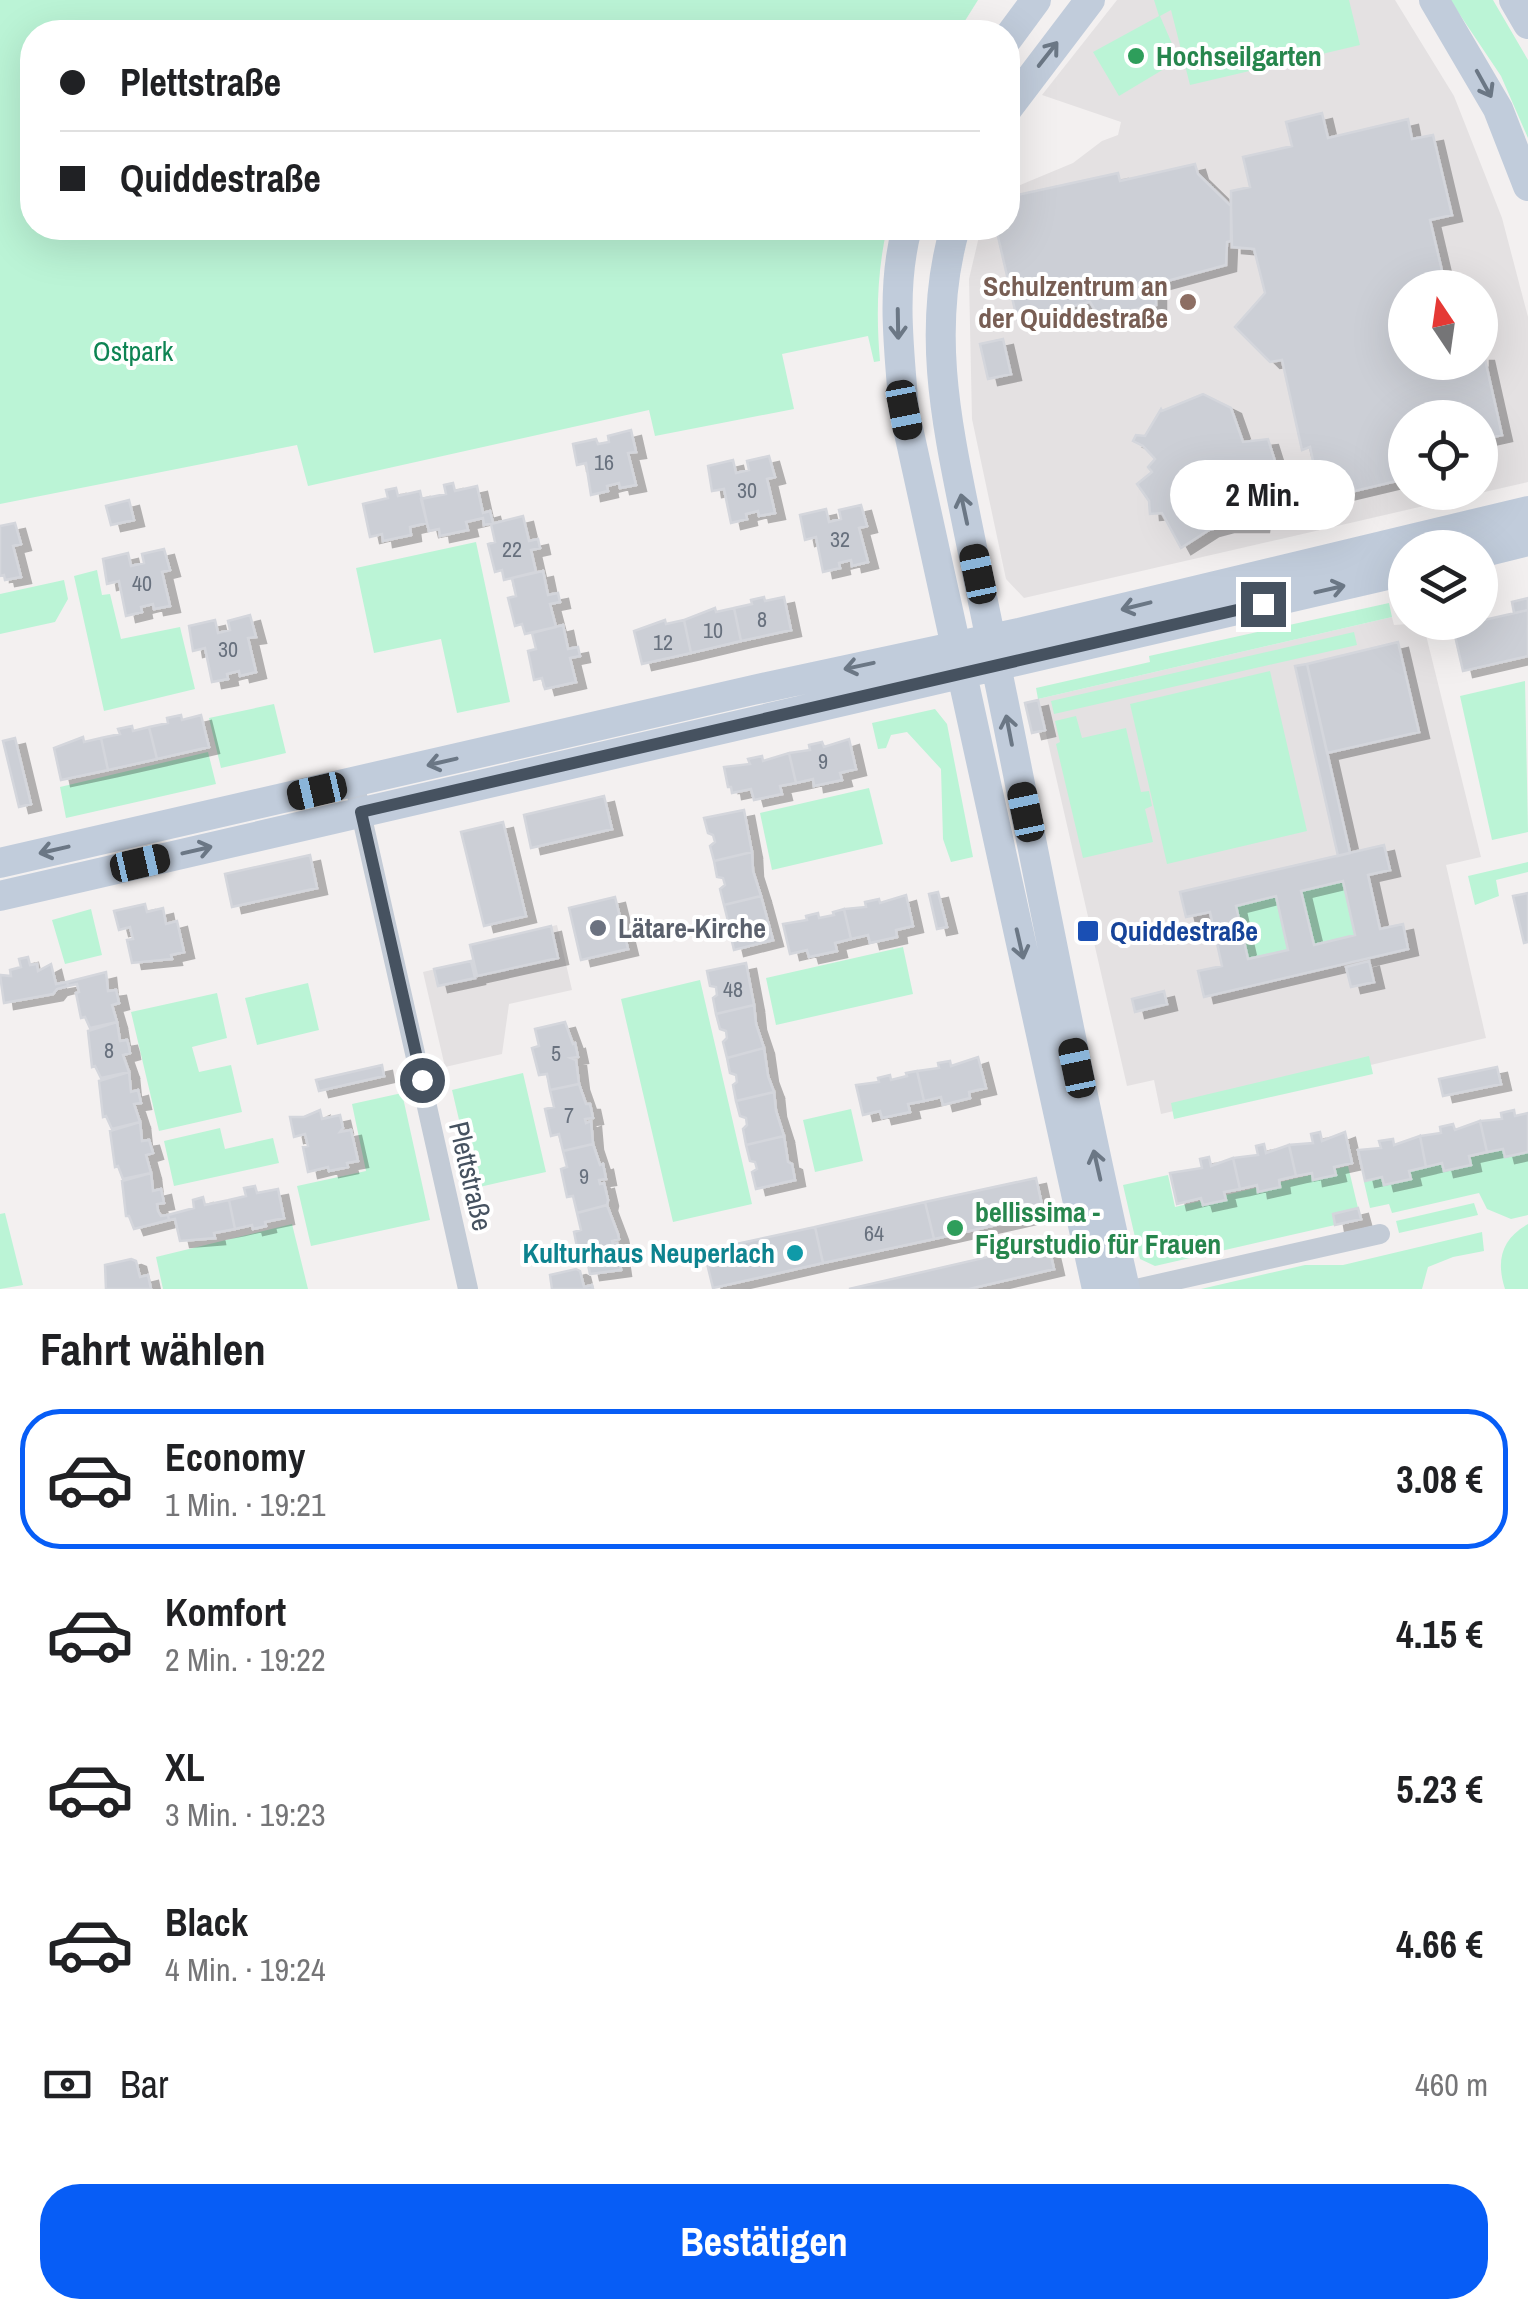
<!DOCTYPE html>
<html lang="de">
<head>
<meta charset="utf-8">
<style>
	body { margin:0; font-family:"Archivo Narrow",sans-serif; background:#f6f6f6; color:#202124; height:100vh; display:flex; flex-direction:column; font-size:38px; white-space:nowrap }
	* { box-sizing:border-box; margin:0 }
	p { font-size:32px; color:#757577 }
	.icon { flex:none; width:55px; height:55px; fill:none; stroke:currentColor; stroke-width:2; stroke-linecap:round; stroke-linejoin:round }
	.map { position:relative; height:1289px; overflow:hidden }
	.panel { display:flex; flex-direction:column; background:#fff; flex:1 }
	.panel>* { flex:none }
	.top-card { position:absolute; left:20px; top:20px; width:1000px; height:220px; border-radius:40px; box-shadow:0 10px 40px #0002; display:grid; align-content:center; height:220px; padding:0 40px; background:#fff }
	.needle { width:65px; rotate:347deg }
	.fabs { position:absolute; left:1388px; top:270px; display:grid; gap:20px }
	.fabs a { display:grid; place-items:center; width:110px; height:110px; border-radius:50%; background:#fff; box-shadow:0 10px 40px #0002; font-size:50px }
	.end { position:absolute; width:45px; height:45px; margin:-22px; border:12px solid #465260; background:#fff; box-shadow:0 0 0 5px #fff }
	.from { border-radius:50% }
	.bubble { position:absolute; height:70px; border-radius:35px; background:#fff; box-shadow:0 10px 40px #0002; font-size:32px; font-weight:700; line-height:70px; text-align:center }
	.car { position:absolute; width:30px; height:60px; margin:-30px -15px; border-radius:12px; box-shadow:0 0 8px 2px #0007; background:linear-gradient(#222 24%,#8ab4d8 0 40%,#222 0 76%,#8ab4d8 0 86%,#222 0) }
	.top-card b { display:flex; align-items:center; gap:35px; height:95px; font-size:38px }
	.top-card b+b { border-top:2px solid #e0e0e0 }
	.top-card i { width:25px; height:25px; background:#202124 }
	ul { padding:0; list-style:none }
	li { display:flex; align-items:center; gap:30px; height:140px; margin:0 20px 15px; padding:0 20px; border:5px solid transparent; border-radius:40px }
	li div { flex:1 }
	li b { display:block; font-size:38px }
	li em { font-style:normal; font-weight:700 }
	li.active { border-color:#075df6 }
	li>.icon { width:90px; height:90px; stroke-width:1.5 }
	h2 { padding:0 40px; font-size:45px; line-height:120px }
	.pay { display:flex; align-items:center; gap:25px; height:110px; padding:0 40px; font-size:38px }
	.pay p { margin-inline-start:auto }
	.action { display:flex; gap:20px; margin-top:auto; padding:20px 40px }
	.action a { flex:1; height:115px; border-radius:40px; background:#075df6; color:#fff; font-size:40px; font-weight:700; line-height:115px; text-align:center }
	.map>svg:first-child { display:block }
</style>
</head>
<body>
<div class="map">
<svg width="1528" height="1289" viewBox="0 0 1528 1289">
	<defs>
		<filter id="shadow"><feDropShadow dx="10" dy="6" stdDeviation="0" flood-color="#0004"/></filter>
	</defs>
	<rect width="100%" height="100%" fill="#f3f0f0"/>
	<path fill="#e4e1e2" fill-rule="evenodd" d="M1117,0H1395L1454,96L1502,218L1528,317V482L1024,598L1006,579L972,419L969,279L981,228H1008V190L1073,163L1102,141L1118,135L1121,122L1042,95ZM1405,288H1480V362H1405ZM1405,418H1480V492H1405Z
		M1392,617L1394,625L1423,623L1481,857L1446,865L1486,1038L1161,1114L1154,1080L1127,1086L1038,699Z
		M557,925L572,990L509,1004L502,1054L445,1067L423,972L473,960L470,945Z"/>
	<path fill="#bbf4d6" d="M0,0H978L958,32H32V228H887C877,272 876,316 880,361L874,362L868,336L782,354L794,409L655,436L649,410L308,486L297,445L0,504Z
		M1154,0H1349L1360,45L1190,85L1171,10L1160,16L1179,60L1119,96L1093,52L1159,16Z
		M1450,0H1493L1528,60V138L1501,76Z
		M476,542L510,702L457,713L441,639L374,653L356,568Z
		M97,570L102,595L110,594L121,639L180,627L195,689L104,711L74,576Z
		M64,580L68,599L55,622L0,634V594Z
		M1389,603L1392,617L1038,699L1036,688L1150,662L1149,656Z
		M1354,632L1357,645L1054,714L1051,701Z
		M1270,671L1307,831L1167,864L1130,704Z
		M1525,681L1528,832L1492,840L1460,696Z
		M274,704L286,753L221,768L209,718Z
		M935,709L947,724L973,857L951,862L943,839L941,769L907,732L891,735L886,748L878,749L872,723Z
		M1076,716L1082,738L1126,728L1141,792L1149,791L1152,806L1145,809L1153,842L1083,858L1056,744L1060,742L1055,721Z
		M208,752L216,784L66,818L60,787Z
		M869,788L883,844L772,870L760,813Z
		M1528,862V872L1496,880L1499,896L1475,905L1468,876Z
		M1343,881L1355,935L1314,945L1301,891Z
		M1276,896L1288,950L1248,959L1236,906Z
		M91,909L102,955L65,964L52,920Z
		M903,947L913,994L776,1025L766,978Z
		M700,980L752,1204L673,1222L621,999Z
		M308,983L319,1030L257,1045L245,998Z
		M217,993L227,1038L192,1047L199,1072L231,1065L242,1112L159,1131L131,1012Z
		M1369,1056L1373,1074L1174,1119L1171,1103Z
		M523,1073L546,1172L475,1188L452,1090Z
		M402,1093L430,1220L311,1246L297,1186L366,1171L352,1104Z
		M851,1109L863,1161L815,1172L803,1120Z
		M220,1128L225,1149L273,1138L279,1163L174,1186L164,1141Z
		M1528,1144V1215L1511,1219L1487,1209L1479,1193L1392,1213L1389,1204L1370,1208L1364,1182Z
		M1348,1166L1358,1208L1333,1214L1335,1225L1155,1266L1140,1259L1123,1185L1168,1175L1175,1207Z
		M1474,1203L1478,1215L1399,1233L1396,1221Z
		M5,1213L23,1285L0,1289V1214Z
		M292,1224L308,1289H163L156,1257Z
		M1528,1224V1289H1505C1496,1261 1501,1239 1528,1224Z
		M1482,1232L1484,1251L1453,1257L1428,1267L1422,1289H1201L1305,1265H1343Z"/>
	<path fill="#cccfd6" stroke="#d4d6dc" stroke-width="2.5" fill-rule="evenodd" filter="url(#shadow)" d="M1322,113L1328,138L1408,119L1412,139L1433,135L1452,215L1430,220L1446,288H1405V362H1480V355H1484L1502,435L1480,440V418H1405V479L1321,499L1310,447L1302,450L1282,360L1270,362L1235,327L1265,293L1254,249L1232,247L1231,206V191L1250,187L1243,157L1292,146L1286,122Z
		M1195,164L1198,174L1231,206V241L1227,242L1226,265L1156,284V305L1099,317L1090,302L1017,319L996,228H1008V197L1118,173L1120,181Z
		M1003,339L1011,374L988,379L980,344Z
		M1203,394L1231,408L1243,442L1268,439L1279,474L1264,484L1259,526H1224L1209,530L1181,548L1162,513L1150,514L1149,501L1137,484L1152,472L1148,467L1155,459L1143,446L1133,441L1136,435L1145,436L1161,409L1162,411Z
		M631,430L636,452L628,453L636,485L620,488L619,483L607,486L608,491L591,495L586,463L577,465L573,444L596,439L598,444L609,442L608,436Z
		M769,456L775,477L767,479L775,513L759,516L758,511L746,514L747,519L731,523L724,489L712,491L708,466L733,460L736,473L749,470L747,461Z
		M453,483L455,491L477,486L483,513L490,511L493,523L484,525L483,518L466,522L468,530L440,536L439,529L429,531L421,499L446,494L444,485Z
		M396,488L398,496L420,491L427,523L410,527L411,535L383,541L382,534L370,537L363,504L388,498L386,490Z
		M129,500L134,520L111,525L106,506Z
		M861,505L867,526L859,528L868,562L852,566L851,560L839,563L840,568L823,572L816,537L805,540L800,515L826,509L829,522L841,519L839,510Z
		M523,516L529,541L538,539L540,548L531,550L536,572L504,580L502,570L495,572L488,544L495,542L491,524Z
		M15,523L21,544L13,546L21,577L5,580L4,575L0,576V526Z
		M164,549L170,570L162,572L170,606L154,609L153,604L141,607L142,612L126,616L119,581L107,584L103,559L128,553L131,566L144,563L142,554Z
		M543,571L548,595L558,593L560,602L550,604L556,627L525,634L522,624L515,626L508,598L516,596L512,578Z
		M764,597L765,601L784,597L791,630L741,641L734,608L752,604L751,600Z
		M1528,598V610L1514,613L1512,602Z
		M715,608L716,612L734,608L741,641L691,653L684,620Z
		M1528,610V656L1463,671L1453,627Z
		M250,615L256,637L248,638L256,672L240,676L239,671L227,674L228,679L212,682L205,648L193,651L189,626L215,620L218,633L230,630L228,621Z
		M665,620L666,624L684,620L691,653L642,664L634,631Z
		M563,625L568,649L578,647L580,656L570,658L576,682L545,689L542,678L534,680L528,651L536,649L532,633Z
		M1398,642L1419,732L1327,753L1307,664Z
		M1307,664L1350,853L1338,856L1295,666Z
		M1038,700L1045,730L1032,733L1025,703Z
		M181,715L182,720L201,715L209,747L157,759L149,727L168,723L167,718Z
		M132,726L133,731L149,727L157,759L108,770L101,738L120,734L118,729Z
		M83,737L84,742L101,738L108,770L61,780L54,748Z
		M15,738L31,804L19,807L3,741Z
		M849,739L856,769L840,773L842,780L814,786L813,779L796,783L789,753L810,750L809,745L822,742L824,747Z
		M789,753L796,783L780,786L782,794L754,800L751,789L732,793L731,787H728L724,767L750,764L748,759L762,756L763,761Z
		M604,796L612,829L531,848L524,815Z
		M744,810L752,852L714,861L710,846L715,842L713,835L708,833L704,818Z
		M503,822L526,916L484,926L461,832Z
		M1384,845L1390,870L1368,875L1380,929L1403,924L1408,949L1204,997L1198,971L1222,966L1210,912L1186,917L1180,892ZM1343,881L1355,935L1314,945L1301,891ZM1276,896L1288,950L1248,959L1236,906Z
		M752,852L753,871L761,896L724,905L720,889L725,885L723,878L717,877L714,861Z
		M310,855L317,888L232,907L225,874Z
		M938,892L947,927L937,929L929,894Z
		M1528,893V942L1524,943L1513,896Z
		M906,895L913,926L896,930L897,937L870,943L868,935L851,939L844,909L866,907L865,902L879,899L880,903Z
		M761,896L773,940L734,950L730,933L734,929L733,922L728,921L724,905Z
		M615,897L628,949L581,960L569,908Z
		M145,904L147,912L163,908L166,924L177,921L184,952L171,955L172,959L132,963L127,940L133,939L130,927L119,930L114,911Z
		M844,909L851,939L835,943L837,951L809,957L807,950L790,954L783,924L807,920L806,916L818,913L819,918L834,915L833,912Z
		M551,926L558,958L477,976L470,945Z
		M28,957L30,965L37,964L38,971L51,964L56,984L67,982L68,986L57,989L53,994L4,1003L0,975L11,976L10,970L21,967L19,959Z
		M471,961L475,978L438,986L434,969Z
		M1369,961L1374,982L1351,987L1346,967Z
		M746,963L754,1005L716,1014L713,998L717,995L716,987L710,986L707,971Z
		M106,972L108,991L116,990L119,1003L112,1005L117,1022L90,1028L85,1017L81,1018L76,993L79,992L77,984L68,986L67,982Z
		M1164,991L1167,1004L1135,1012L1132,999Z
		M754,1005L756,1024L764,1048L727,1058L723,1042L727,1038L726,1031L720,1029L716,1014Z
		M117,1022L120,1041L127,1040L129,1047L130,1053L123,1055L129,1072L101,1078L95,1066L92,1067L88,1031Z
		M565,1022L573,1044L575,1043L578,1057L571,1058L576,1060L579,1084L550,1090L547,1074L539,1075L532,1048L539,1046L535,1029Z
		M764,1048L768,1076L774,1092L736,1101L733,1085L737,1082L736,1075L730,1073L727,1058Z
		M978,1057L986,1088L969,1092L970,1098L943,1105L941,1097L924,1101L917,1071L939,1068L938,1063L950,1061L951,1066Z
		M382,1065L384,1076L319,1091L316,1080Z
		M1497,1067L1501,1084L1443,1096L1439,1079Z
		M917,1071L924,1101L908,1104L910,1112L882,1118L880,1111L863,1115L856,1085L879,1082L878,1078L890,1075L891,1080L907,1076L906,1073Z
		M129,1072L131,1092L138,1090L141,1103L134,1104L140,1122L112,1129L106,1116L103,1117L99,1081Z
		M579,1084L586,1104H590L593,1118L585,1119L586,1123L591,1121L593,1144L563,1151L559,1134L551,1136L545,1109L554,1107L550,1090Z
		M774,1092L776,1111L784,1136L746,1145L743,1129L747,1125L746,1118L740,1116L736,1101Z
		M320,1110L322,1119L340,1115L343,1128L340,1132L351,1130L358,1161L347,1163L348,1167L329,1171L328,1167L308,1172L303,1147L308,1146L305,1134L294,1137L290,1117H304Z
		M1514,1110L1515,1116L1528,1113V1152L1505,1157L1503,1149L1487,1152L1480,1121L1502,1119L1501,1113Z
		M1480,1121L1487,1152L1469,1156L1471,1165L1444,1171L1442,1163L1426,1167L1420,1136L1441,1133L1440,1127L1453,1124L1455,1130Z
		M140,1122L142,1141L149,1140L153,1153L146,1155L151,1173L123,1179L118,1166L115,1167L110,1131Z
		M1320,1132L1322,1141L1345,1132L1352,1163L1334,1167L1336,1175L1313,1180L1312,1173L1296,1176L1289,1145L1313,1143L1311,1134Z
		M784,1136L788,1162L792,1164L795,1180L756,1189L752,1172L757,1169L755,1162L750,1161L746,1145Z
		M1420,1136L1426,1167L1409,1171L1411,1179L1384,1185L1382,1177L1365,1181L1358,1150L1381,1148L1379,1141L1393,1139L1394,1145Z
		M593,1144L600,1165L603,1164L606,1179L599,1180L600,1184L604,1183L608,1200L607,1205L577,1213L573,1196L567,1197L561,1169L567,1167L563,1151Z
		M1264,1144L1266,1153L1289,1145L1296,1176L1279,1180L1280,1187L1258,1192L1257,1185L1240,1189L1233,1158L1258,1155L1256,1146Z
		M1209,1157L1211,1166L1233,1158L1240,1189L1224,1192L1226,1200L1203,1205L1201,1198L1177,1204L1170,1173L1202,1168L1200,1159Z
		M151,1173L153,1191L161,1189L164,1203L157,1204L158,1211L161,1216L168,1215L169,1220L134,1229L129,1216H126L122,1181Z
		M1036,1178L1044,1214L934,1239L925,1202Z
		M255,1186L257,1193L278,1189L284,1218L265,1222L266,1226L253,1229L252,1225L235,1229L229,1200L246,1196L244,1188Z
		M203,1197L205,1205L229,1200L235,1229L214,1233L215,1238L180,1241L175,1219L169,1220L168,1215L194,1208L193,1200Z
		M925,1202L934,1239L823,1263L815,1227Z
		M607,1205L618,1234L619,1239L612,1241L613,1244L617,1243L621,1270L590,1274L586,1256L579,1257L574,1232L581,1230L577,1213Z
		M1358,1208L1361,1219L1335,1225L1333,1214Z
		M815,1227L823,1263L713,1288L704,1251Z
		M1048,1243L1054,1269L969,1289H849Z
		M131,1259L136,1261L140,1277L148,1275L151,1289H106L105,1265Z
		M576,1269L580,1271L584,1287L592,1285L593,1289H552L550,1275Z"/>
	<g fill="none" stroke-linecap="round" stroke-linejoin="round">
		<path stroke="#c3cbd6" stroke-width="20" d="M354,782L468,1289
			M1136,1289L1380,1234"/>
		<path stroke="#c1ccdb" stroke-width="30" d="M1434,0L1498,109L1528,186
			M1514,0L1528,24
			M1008,38L1036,0
			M1008,108L1090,0
			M907,228C891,288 899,349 904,410L1097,1289
			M955,228C925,333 948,429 969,533C982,595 994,657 1007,719C1045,909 1082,1099 1125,1289
			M1480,553L1528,541
			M0,863L753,690L1019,633L1528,511
			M0,896L1405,571"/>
	</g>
	<defs><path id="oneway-shaft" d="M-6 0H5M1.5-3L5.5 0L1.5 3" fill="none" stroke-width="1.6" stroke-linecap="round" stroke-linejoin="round" transform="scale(2.5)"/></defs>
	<g stroke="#6b7785">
		<use href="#oneway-shaft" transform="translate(1048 54) rotate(-52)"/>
		<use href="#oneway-shaft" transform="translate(1484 84) rotate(61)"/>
		<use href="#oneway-shaft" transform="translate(898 324) rotate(89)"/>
		<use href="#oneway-shaft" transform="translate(964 509) rotate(-102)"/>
		<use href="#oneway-shaft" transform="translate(1330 589) rotate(-13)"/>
		<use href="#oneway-shaft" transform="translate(1136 606) rotate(166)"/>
		<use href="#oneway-shaft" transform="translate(859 666) rotate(168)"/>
		<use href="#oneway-shaft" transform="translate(1009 730) rotate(-101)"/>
		<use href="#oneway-shaft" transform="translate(442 762) rotate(167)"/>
		<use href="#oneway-shaft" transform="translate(54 850) rotate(167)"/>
		<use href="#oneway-shaft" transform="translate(197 850) rotate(-13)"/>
		<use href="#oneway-shaft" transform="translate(1020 944) rotate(77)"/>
		<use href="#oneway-shaft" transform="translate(1097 1165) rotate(-103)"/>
	</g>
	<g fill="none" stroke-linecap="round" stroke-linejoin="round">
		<path stroke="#465260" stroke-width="12" d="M422,1080L361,812L1263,604"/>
	</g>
	<g fill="#2e9e5b" stroke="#fff" stroke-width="4">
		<circle cx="1136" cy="56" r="10"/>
		<circle cx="955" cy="1228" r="10"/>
	</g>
	<circle fill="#8d6e63" stroke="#fff" stroke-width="4" cx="1188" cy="302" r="10"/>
	<circle fill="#6b7280" stroke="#fff" stroke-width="4" cx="598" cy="928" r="10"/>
	<rect fill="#1a4fb4" stroke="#fff" stroke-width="4" x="1076" y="919" width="24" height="24" rx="5"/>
	<circle fill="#0f9aa8" stroke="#fff" stroke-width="4" cx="795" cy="1253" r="10"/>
	<g text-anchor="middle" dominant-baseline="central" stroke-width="8" stroke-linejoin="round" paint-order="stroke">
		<g font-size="22" fill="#68717e">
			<text x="604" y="462">16</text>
			<text x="747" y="490">30</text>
			<text x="840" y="539">32</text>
			<text x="512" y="549">22</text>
			<text x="142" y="583">40</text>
			<text x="762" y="619">8</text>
			<text x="713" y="630">10</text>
			<text x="663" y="642">12</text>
			<text x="228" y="649">30</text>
			<text x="823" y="761">9</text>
			<text x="733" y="989">48</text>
			<text x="109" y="1050">8</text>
			<text x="556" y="1053">5</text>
			<text x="569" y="1115">7</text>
			<text x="584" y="1176">9</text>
			<text x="874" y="1233">64</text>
		</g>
		<g font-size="28" font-weight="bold" fill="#27864d" stroke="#fff" text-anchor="start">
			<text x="1156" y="56">Hochseilgarten</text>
			<text x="975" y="1212">bellissima -<tspan x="975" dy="32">Figurstudio für Frauen</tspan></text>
		</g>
		<g font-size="28" font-weight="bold" fill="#785e54" stroke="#fff" text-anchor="end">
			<text x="1168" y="286">Schulzentrum an<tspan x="1168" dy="32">der Quiddestraße</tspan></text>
		</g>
		<g font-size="28" fill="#0e8453" stroke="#fff">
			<text x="133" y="351">Ostpark</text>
		</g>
		<g font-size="28" font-weight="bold" fill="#5b616d" stroke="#fff" text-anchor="start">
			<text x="618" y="928">Lätare-Kirche</text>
		</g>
		<g font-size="28" font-weight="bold" fill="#164399" stroke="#fff" text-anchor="start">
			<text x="1110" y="931">Quiddestraße</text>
		</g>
		<g font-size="28" fill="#465260" stroke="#fff">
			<text transform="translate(471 1176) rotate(77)">Plettstraße</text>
		</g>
		<g font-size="28" font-weight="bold" fill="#0d838f" stroke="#fff" text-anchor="end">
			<text x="775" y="1253">Kulturhaus Neuperlach</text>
		</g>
	</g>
</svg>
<div class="fabs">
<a><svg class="needle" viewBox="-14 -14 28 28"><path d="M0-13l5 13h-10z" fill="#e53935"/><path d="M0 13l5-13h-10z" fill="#757577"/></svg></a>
<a><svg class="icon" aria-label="locate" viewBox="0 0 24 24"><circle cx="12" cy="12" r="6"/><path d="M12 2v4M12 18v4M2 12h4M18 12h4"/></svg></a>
<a><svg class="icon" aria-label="layers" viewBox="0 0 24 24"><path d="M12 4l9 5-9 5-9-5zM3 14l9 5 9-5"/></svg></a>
</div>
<i class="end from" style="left:422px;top:1080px"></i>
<i class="end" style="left:1263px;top:604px"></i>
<div class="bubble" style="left:1170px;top:460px;width:185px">2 Min.</div>
<i class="car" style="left:904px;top:410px;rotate:169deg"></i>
<i class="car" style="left:978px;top:574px;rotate:348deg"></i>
<i class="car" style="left:317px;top:791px;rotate:257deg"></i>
<i class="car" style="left:1026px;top:812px;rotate:348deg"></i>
<i class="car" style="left:140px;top:863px;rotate:77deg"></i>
<i class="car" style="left:1077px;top:1068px;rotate:348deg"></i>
<div class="top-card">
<b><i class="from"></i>Plettstraße</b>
<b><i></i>Quiddestraße</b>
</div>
</div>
<section class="panel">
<h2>Fahrt wählen</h2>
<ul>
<li class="active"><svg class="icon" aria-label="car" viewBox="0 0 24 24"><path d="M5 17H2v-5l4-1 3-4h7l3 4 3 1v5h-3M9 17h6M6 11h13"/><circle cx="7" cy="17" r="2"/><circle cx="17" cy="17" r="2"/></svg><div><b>Economy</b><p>1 Min. · 19:21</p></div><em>3.08 €</em></li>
<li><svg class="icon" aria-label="car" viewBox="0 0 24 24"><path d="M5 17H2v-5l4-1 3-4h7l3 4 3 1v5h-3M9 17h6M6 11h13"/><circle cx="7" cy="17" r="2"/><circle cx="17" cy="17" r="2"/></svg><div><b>Komfort</b><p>2 Min. · 19:22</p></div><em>4.15 €</em></li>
<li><svg class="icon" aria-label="car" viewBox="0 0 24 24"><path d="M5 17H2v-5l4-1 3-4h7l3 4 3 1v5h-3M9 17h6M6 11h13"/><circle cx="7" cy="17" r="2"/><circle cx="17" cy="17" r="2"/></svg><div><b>XL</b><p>3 Min. · 19:23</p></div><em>5.23 €</em></li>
<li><svg class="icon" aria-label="car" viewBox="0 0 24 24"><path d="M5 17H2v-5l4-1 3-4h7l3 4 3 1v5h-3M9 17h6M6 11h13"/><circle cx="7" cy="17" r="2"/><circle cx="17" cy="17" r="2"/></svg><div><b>Black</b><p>4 Min. · 19:24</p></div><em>4.66 €</em></li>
</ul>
<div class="pay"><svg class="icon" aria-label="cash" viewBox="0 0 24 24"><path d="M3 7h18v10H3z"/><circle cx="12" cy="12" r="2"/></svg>Bar<p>460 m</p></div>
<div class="action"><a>Bestätigen</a></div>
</section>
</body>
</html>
